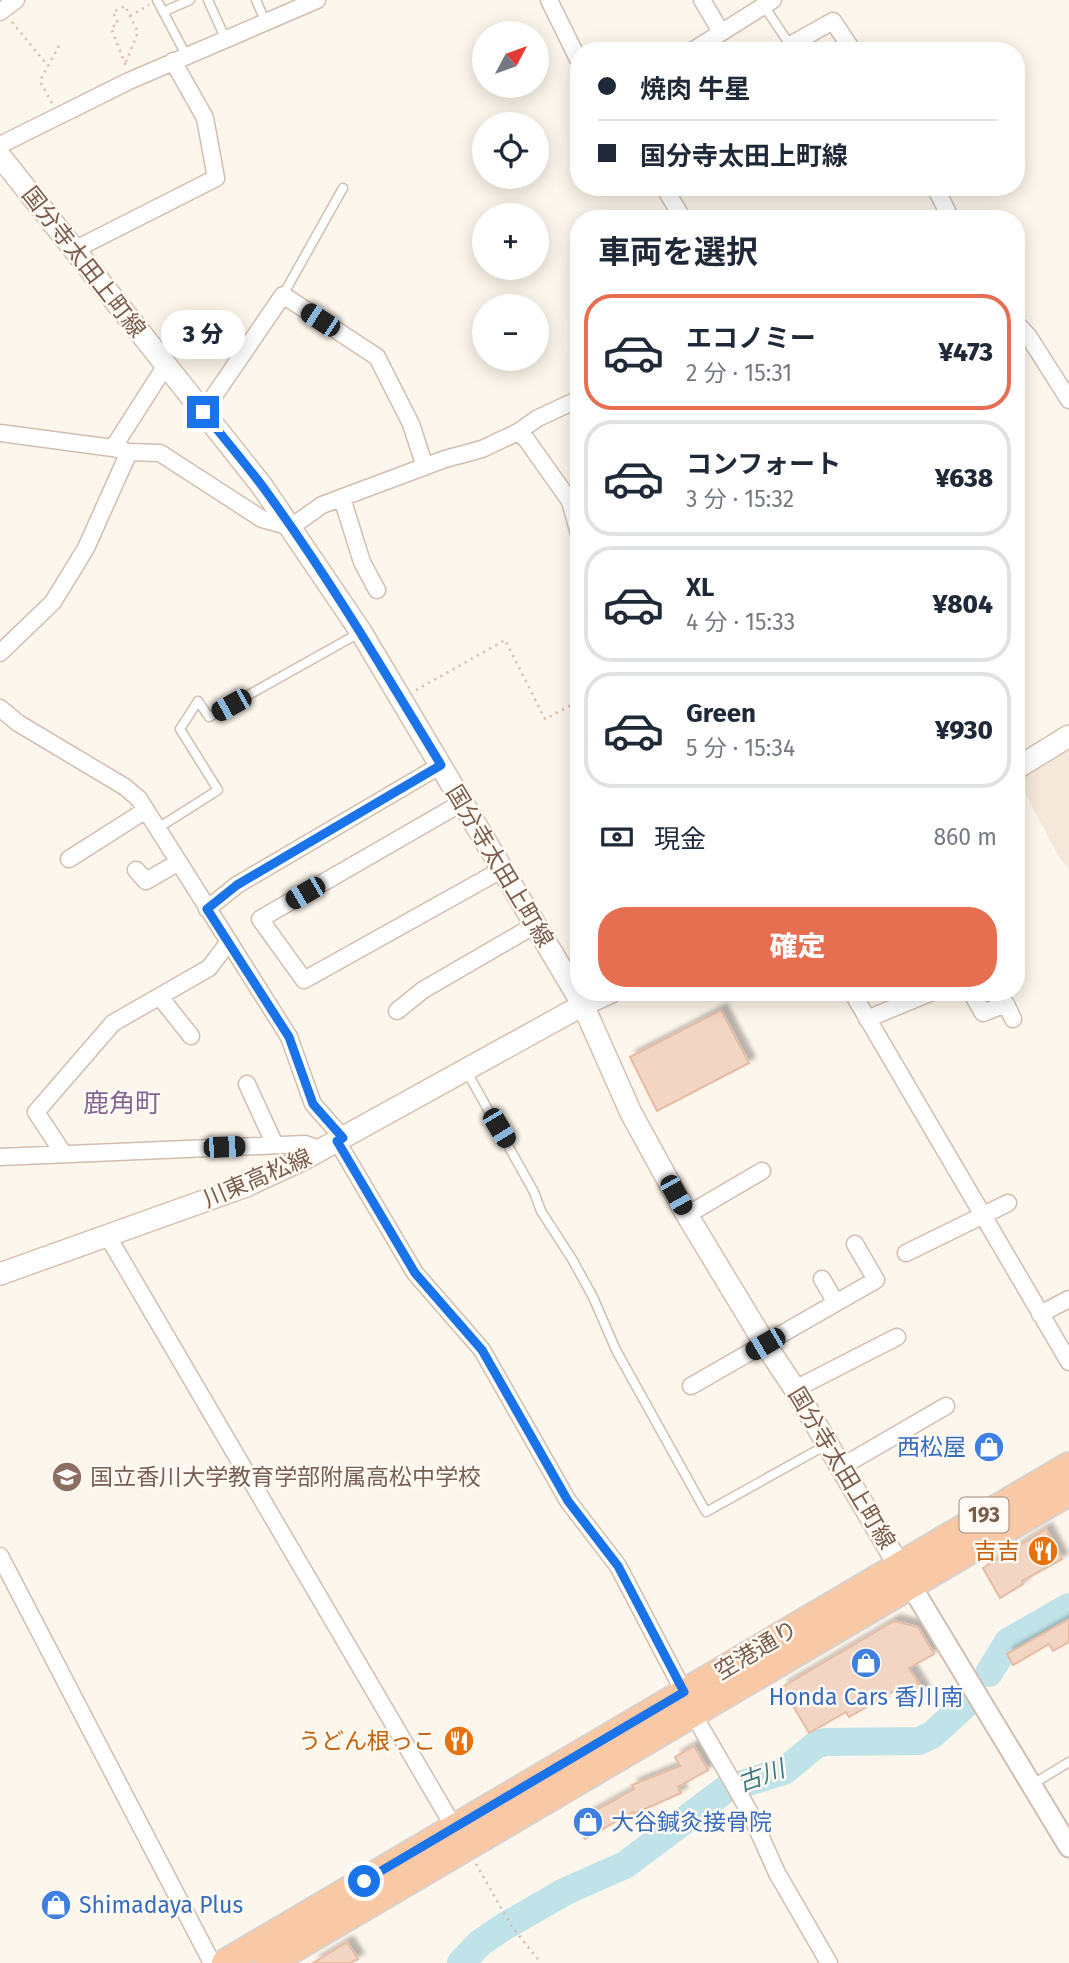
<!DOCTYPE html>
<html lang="ja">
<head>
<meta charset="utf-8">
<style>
	body { margin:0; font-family:"Fira Sans","Noto Sans JP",sans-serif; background:#f2f2f3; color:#1f2937; height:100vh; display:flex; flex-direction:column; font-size:26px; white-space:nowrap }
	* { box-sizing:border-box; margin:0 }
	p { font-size:23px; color:#747a83 }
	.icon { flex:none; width:38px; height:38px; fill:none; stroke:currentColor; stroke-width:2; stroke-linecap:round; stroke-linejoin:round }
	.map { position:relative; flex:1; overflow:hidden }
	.details { position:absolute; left:570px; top:210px; width:455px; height:791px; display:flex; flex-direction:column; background:#fff; border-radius:28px; box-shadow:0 4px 18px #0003 }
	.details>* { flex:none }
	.hud { position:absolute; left:570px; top:42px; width:455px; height:154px; border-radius:28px; box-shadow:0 4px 18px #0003; display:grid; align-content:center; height:154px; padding:0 28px; background:#fff }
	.needle { width:46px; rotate:49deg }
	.fabs { position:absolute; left:472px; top:21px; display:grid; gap:14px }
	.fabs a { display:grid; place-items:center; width:77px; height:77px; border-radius:50%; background:#fff; box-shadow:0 4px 18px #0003; font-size:35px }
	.end { position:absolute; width:32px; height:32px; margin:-16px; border:9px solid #1a73e8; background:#fff; box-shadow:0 0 0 4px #fff }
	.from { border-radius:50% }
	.bubble { position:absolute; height:49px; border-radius:24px; background:#fff; box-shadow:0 4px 18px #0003; font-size:23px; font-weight:800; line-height:49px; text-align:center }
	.car { position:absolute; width:21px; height:42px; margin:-21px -10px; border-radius:9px; box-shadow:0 0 5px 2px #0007; background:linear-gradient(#222 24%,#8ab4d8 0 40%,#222 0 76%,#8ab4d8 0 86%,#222 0) }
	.hud b { display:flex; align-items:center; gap:24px; height:66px; font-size:26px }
	.hud b+b { border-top:2px solid #e0e1e3 }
	.hud i { width:18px; height:18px; background:#1f2937 }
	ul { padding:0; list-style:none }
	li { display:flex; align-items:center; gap:21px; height:116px; margin:0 14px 10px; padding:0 14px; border:4px solid #e0e1e3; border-radius:28px }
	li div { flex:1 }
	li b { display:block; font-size:26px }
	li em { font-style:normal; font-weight:800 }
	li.on { border-color:#e76f51 }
	li>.icon { width:63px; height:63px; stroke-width:1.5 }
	h2 { padding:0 28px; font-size:32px; line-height:84px }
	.pay { display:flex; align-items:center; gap:18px; height:77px; padding:0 28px; font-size:26px }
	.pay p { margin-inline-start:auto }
	.cta { display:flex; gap:14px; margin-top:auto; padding:14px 28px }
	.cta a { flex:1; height:80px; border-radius:28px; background:#e76f51; color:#fff; font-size:28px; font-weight:800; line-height:80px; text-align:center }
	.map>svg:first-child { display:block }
</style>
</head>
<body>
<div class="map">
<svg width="1069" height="1963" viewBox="0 0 1069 1963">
	<defs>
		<filter id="shadow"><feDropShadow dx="6" dy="-6" stdDeviation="2" flood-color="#0004"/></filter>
	</defs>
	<rect width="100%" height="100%" fill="#fdf6ec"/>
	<path fill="#f5e8da" d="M1069,747V869L1059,857L1017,778Z"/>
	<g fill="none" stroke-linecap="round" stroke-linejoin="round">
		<path stroke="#bfe3e8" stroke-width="28" d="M989,1673L1008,1642L1069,1607
			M461,1963L480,1943L505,1926L566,1891L625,1865L726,1789L784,1771L817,1744L826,1742L919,1741L932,1735L967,1703"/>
	</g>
	<path fill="#f3d5c3" stroke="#e6bba3" stroke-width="2" filter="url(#shadow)" d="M721,1010L749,1063L657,1111L630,1057Z
		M1046,1529L1062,1559L1022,1581L1023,1584L1000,1598L983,1568Z
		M1069,1619V1642L1053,1651L1049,1644L1013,1665L1007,1654Z
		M894,1621L918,1627L934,1654L909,1668L924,1692L904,1704L896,1690L849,1717L846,1712L809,1733L782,1687Z
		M694,1746L708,1770L678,1787L681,1793L634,1814L633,1812L585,1839L575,1822L634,1789L632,1785L680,1766L675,1757Z
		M347,1942L358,1959L350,1963H313Z"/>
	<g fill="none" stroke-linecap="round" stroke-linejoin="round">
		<g stroke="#d1beb0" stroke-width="11">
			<path id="service" d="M157,0L186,55
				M208,0L226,40
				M256,0L266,23
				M764,6L790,45L780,51
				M163,12L190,0
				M283,295L343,188
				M158,828L218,790L180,729L198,701L209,717L361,632
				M467,1072L534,1192L541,1211L572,1259L593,1297L616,1350L706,1512L828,1444
				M1033,1784L1069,1762"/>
		</g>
		<g stroke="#d1beb0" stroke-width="19">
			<path id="minor" d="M549,0L579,61
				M702,0L721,32
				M0,12L16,0
				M790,45L833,21L853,51
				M692,51L773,0
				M0,145L129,81L317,0
				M664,187L683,219
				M935,187L951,219
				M74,250L216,178L205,118L173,61
				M1017,324L1029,337L1069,400
				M203,412L283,295L377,357L411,424L425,467
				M518,432L526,439L570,501L579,534
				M0,433L113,448L166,365
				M129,452L160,453L262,519L291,527L322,505L445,459L482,449L518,432L538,418L579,399
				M342,498L362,562L377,590
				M0,653L53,602L86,548L129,452L113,448
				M0,708L18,723L125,787L139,799L289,1037L313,1104L343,1138
				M463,802L260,919L304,980L503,869
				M69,859L146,810
				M136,870L146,881L179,862
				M207,909L237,885L441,765
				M852,992L1069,1362
				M971,992L983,1013L1006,1004L1013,1019
				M160,997L191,1036
				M397,1011L423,990L535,925
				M867,1019L932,992
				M247,1084L275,1145
				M337,1141L415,1273L482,1350L568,1501L618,1566L684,1692
				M63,1153L36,1112L113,1023L209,968L228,943
				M0,1157L305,1144L321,1150
				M687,1215L762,1171
				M107,1235L458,1834
				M906,1253L1008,1203
				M822,1279L836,1303
				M1040,1314L1069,1299
				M691,1386L876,1280L855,1244
				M795,1389L897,1337
				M841,1467L946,1406
				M0,1556L212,1963
				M692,1712L732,1781L751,1815L777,1873L829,1963"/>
		</g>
		<g stroke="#d1beb0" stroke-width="23">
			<path id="tertiary" d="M910,1584L1069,1847"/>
		</g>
		<g stroke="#d6c0b0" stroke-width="24">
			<path id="secondary" d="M0,156L262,486L361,632L583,1005L631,1113L687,1215L765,1344L795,1389L907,1579
				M1017,768L1069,736
				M0,1274L246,1186L304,1159L583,1005L611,992"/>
		</g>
		<g stroke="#dad1cd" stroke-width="30">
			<path id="trunk" d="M225,1963L1069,1466
				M269,1963L1069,1492"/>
		</g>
		<path stroke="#d9b8a5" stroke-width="2.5" stroke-dasharray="2 5" stroke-linecap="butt" d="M130,16L149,5
			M12,22L48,66
			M126,62L138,32L125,6L113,12L118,23L111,28L126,66
			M52,103L40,81L61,42
			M416,690L505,640L545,719L579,701
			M476,1864L512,1927L541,1963"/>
		<use href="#service" stroke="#fff" stroke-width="8"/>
		<use href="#minor" stroke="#fff" stroke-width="16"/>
		<use href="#tertiary" stroke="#fff" stroke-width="19"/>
		<use href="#secondary" stroke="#fff" stroke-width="21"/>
		<use href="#trunk" stroke="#f9c8a4" stroke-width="26"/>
	</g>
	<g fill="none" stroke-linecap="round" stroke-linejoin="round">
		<path stroke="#1a73e8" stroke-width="9" d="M203,412C223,437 244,462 263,487C328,576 384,671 441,765L237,885L207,909L289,1037L313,1104L343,1138L337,1141L415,1273L482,1350L568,1501L618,1566L684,1692L364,1881"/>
	</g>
	<defs>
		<g id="shop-disc" transform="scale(1.575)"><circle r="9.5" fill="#3f7fe0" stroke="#fffaf3"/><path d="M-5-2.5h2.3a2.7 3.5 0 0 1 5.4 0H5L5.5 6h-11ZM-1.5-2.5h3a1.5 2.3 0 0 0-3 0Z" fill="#fff"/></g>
		<g id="school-disc" transform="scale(1.575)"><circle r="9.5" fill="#8d6e63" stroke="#fffaf3"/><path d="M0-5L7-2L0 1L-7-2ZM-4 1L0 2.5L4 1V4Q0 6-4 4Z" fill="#fff"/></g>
		<g id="restaurant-disc" transform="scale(1.575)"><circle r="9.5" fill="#e8710a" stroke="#fffaf3"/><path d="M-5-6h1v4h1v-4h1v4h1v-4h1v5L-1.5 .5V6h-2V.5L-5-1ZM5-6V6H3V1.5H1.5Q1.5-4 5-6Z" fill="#fff"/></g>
	</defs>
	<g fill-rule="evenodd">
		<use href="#shop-disc" x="989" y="1447"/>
		<use href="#school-disc" x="67" y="1477"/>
		<use href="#restaurant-disc" x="1043" y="1551"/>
		<use href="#shop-disc" x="866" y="1663"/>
		<use href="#restaurant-disc" x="459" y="1741"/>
		<use href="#shop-disc" x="588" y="1822"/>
		<use href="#shop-disc" x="56" y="1905"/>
	</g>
	<g text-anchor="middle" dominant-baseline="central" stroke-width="5" stroke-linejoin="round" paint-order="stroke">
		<rect fill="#fffaf3" stroke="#a28b7f" stroke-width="2" x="959.5" y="1497.5" width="49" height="35" rx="5"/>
		<g font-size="21" font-weight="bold" fill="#7a5c4d">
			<text x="984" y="1515">193</text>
		</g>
		<g font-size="23" fill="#7a5c4d" stroke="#fffaf3">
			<text transform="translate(84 262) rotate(52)">国分寺太田上町線</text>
			<text transform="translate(500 866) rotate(59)">国分寺太田上町線</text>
			<text transform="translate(257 1178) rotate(-23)">川東高松線</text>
			<text transform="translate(842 1468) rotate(59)">国分寺太田上町線</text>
			<text transform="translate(756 1650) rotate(-31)">空港通り</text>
		</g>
		<g font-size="23" fill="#366cbe" stroke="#fffaf3" text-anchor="start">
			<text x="966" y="1447" text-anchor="end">西松屋</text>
			<text x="866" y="1697" text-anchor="middle">Honda Cars 香川南</text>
			<text x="611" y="1822">大谷鍼灸接骨院</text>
			<text x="79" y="1905">Shimadaya Plus</text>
		</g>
		<g font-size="23" fill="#785e54" stroke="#fffaf3" text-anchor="start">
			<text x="90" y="1477">国立香川大学教育学部附属高松中学校</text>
		</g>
		<g font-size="23" fill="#c56008" stroke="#fffaf3" text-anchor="end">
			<text x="1020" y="1551">吉吉</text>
			<text x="436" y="1741">うどん根っこ</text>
		</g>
		<g font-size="24" font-style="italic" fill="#437c86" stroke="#fffaf3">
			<text transform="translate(761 1776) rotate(-20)">古川</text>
		</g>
		<g font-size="26" fill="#846695" stroke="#fffaf3">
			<text x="122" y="1103">鹿角町</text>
		</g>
	</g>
</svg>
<div class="fabs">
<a><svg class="needle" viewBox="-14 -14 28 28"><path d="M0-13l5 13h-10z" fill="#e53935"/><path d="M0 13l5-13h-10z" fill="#747a83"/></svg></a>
<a><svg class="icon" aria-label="locate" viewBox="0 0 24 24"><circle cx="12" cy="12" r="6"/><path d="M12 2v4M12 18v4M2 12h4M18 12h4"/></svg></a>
<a>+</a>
<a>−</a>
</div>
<i class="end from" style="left:364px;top:1881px"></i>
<i class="end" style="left:203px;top:412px"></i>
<div class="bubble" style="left:161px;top:310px;width:84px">3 分</div>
<i class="car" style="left:320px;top:320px;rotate:303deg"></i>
<i class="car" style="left:231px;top:705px;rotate:241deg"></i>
<i class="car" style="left:305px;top:893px;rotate:240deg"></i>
<i class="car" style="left:499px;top:1128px;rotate:149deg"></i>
<i class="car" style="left:224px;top:1147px;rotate:88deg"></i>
<i class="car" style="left:676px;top:1195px;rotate:151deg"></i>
<i class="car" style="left:765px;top:1344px;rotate:240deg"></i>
<div class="hud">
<b><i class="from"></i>焼肉 牛星</b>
<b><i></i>国分寺太田上町線</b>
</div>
<section class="details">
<h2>車両を選択</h2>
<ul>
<li class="on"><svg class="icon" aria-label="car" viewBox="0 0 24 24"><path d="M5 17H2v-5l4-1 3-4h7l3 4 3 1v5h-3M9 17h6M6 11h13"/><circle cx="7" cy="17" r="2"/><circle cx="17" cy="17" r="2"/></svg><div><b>エコノミー</b><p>2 分 · 15:31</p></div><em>¥473</em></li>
<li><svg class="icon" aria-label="car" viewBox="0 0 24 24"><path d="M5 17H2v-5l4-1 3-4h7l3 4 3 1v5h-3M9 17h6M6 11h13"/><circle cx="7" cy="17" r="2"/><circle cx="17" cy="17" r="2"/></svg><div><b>コンフォート</b><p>3 分 · 15:32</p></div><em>¥638</em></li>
<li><svg class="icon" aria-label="car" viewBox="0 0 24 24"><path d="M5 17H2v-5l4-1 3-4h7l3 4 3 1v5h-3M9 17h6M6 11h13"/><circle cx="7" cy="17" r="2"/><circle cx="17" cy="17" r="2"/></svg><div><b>XL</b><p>4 分 · 15:33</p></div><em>¥804</em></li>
<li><svg class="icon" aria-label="car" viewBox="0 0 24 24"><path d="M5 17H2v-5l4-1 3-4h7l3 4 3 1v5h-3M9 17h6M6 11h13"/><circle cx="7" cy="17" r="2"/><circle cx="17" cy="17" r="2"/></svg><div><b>Green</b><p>5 分 · 15:34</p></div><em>¥930</em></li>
</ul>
<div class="pay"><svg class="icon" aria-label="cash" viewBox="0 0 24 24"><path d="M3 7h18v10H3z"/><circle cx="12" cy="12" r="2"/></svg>現金<p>860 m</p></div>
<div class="cta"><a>確定</a></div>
</section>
</div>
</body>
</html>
